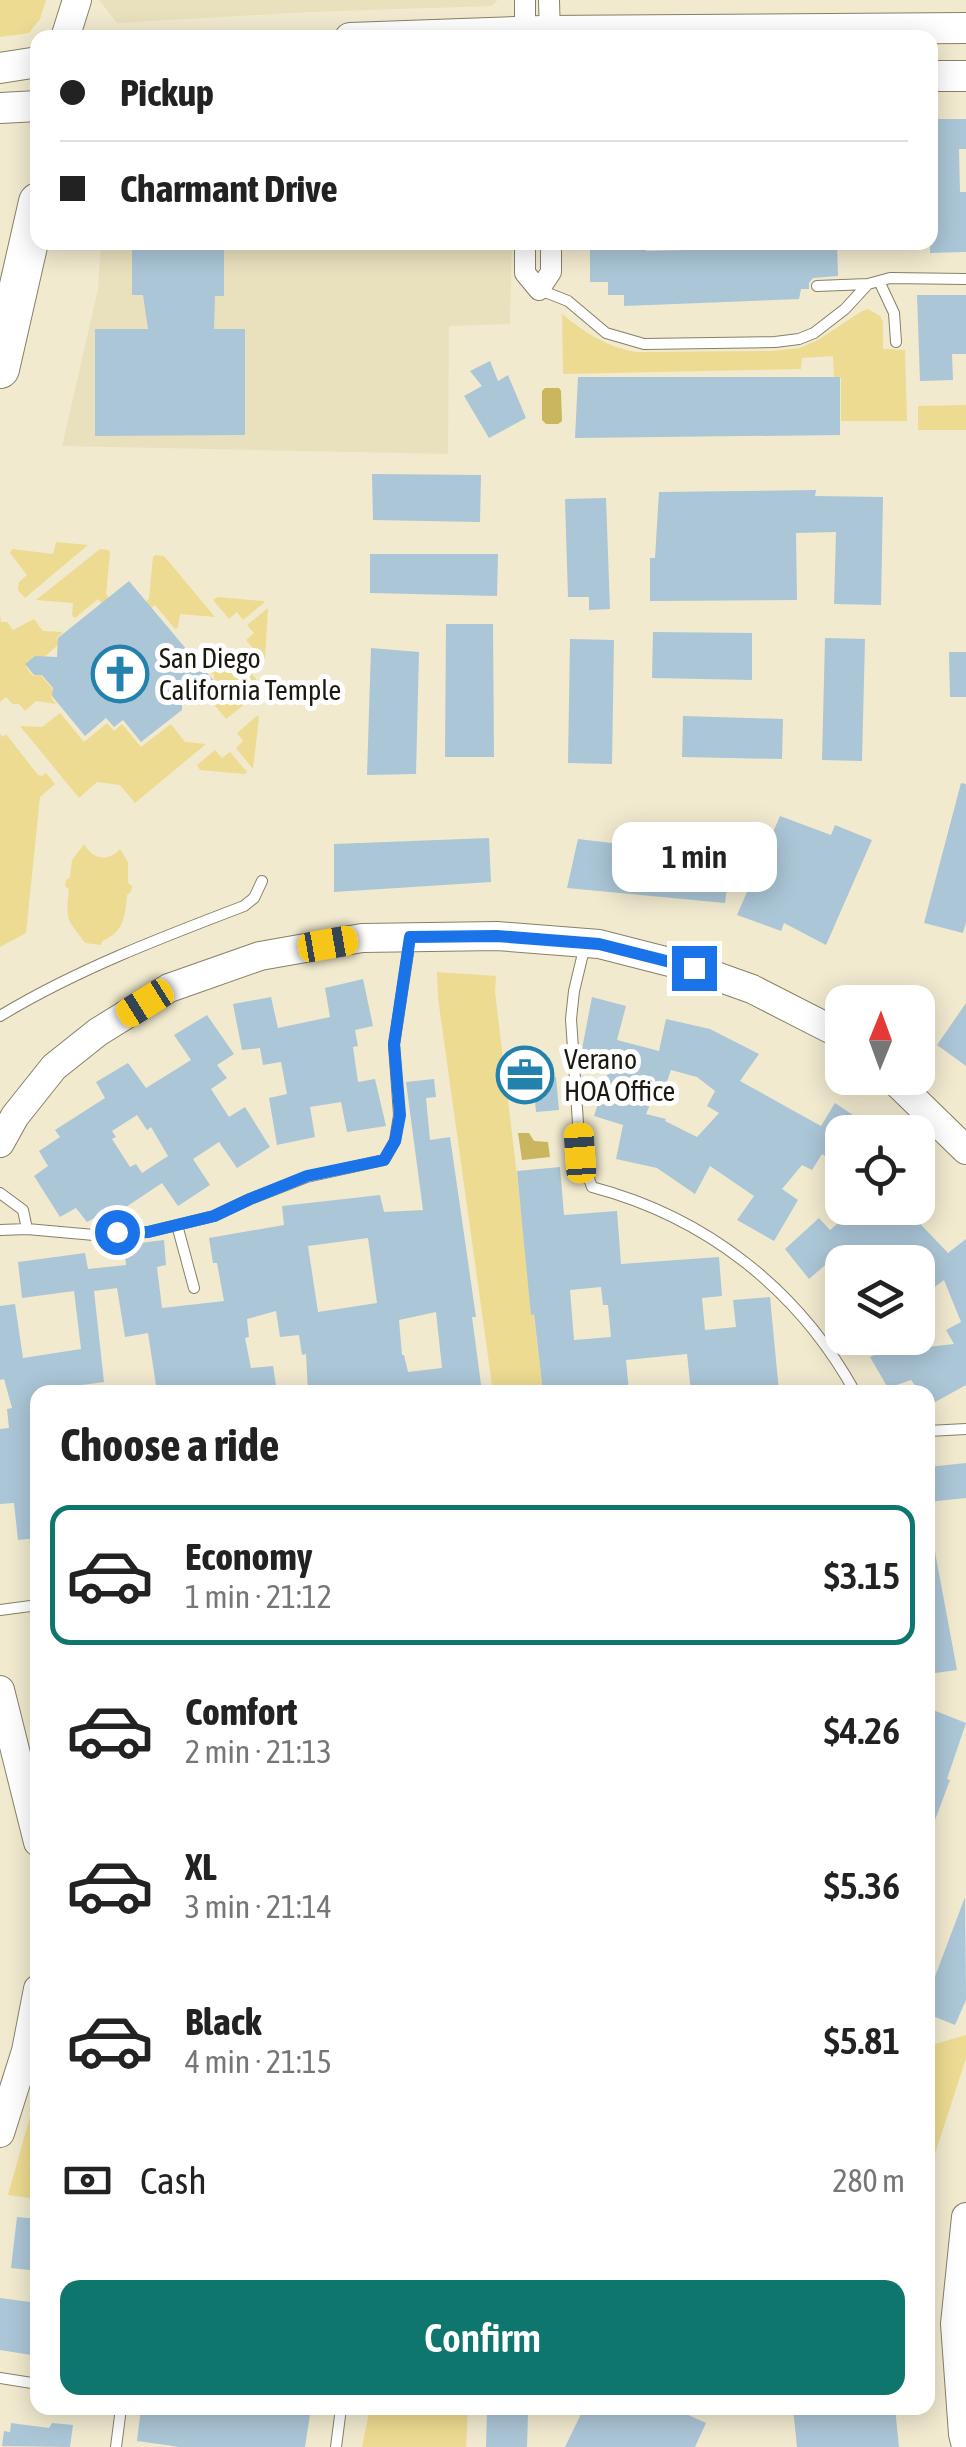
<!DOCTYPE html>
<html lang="en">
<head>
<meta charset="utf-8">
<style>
	body { margin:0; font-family:"Asap Condensed",sans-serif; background:#f2f2f2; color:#222; height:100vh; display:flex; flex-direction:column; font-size:38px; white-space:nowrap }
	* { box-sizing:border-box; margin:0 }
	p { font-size:32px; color:#767676 }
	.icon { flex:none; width:55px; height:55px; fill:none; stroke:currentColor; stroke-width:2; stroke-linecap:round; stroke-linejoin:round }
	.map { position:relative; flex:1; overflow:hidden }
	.details { position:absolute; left:30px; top:1385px; width:905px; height:1030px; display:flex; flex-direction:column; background:#fff; border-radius:20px; box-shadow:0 5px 25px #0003 }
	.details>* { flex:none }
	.hud { position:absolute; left:30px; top:30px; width:908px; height:220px; border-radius:20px; box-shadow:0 5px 25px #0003; display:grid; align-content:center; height:220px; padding:0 30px; background:#fff }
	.needle { width:65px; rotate:1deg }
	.controls { position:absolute; left:825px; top:985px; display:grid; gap:20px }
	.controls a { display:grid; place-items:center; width:110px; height:110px; border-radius:20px; background:#fff; box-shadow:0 5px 25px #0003; font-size:50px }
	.end { position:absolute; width:45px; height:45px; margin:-22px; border:12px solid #1a73e8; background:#fff; box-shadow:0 0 0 5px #fff }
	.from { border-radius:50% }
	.bubble { position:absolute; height:70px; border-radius:20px; background:#fff; box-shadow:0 5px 25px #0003; font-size:32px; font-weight:600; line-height:70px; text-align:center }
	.car { position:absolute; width:30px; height:60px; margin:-30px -15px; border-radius:12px; box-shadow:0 0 8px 2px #0007; background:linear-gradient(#f5c518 24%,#345 0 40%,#f5c518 0 76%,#345 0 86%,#f5c518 0) }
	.hud b { display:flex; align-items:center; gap:35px; height:95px; font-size:38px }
	.hud b+b { border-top:2px solid #e0e0e0 }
	.hud i { width:25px; height:25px; background:#222 }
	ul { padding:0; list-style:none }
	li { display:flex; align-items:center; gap:30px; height:140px; margin:0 20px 15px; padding:0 10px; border:5px solid transparent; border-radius:20px }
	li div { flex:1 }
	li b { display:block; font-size:38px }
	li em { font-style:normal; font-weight:600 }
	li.on { border-color:#0f766e }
	li>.icon { width:90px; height:90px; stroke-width:1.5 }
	h2 { padding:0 30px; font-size:45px; line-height:120px }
	.pay { display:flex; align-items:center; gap:25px; height:110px; padding:0 30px; font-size:38px }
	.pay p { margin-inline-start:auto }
	.button { display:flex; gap:20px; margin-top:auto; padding:20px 30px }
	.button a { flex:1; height:115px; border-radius:20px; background:#0f766e; color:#fff; font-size:40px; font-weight:600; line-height:115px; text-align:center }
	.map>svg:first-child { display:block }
</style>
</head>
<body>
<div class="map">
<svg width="966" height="2447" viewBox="0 0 966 2447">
	<rect width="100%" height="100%" fill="#f1eacf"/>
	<path fill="#e9e1bd" d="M99,0H498L491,6L311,12L117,23Z
		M101,243H512L510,324L449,326L448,454L62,446L98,289Z"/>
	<path fill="#eddb91" d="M0,0H46L40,19L29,33L0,37Z
		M868,309L880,316L883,322V349L905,350L907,421H841V378L834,377L833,356L802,358L801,369L563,374L562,314C586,333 606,347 637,352L772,351L800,348L818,340L862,311Z
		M966,405V430H918V406Z
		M56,542L88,545L25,598L18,590L19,582L27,575L10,553L12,549L53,554Z
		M100,549L108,550L110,553L106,594L124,617L118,622L98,599L75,618L72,615L73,603L36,600Z
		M155,555L164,556L215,617L180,614L178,627L175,629L155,605L132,624L126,617L149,599L153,557Z
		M218,597L263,601L265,602L243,620L237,612L229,619L213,600Z
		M268,608L265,659L263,660L246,640L254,633L247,625Z
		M0,614L1,622H7L13,630L34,619L43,631L63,632L57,638L59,644L41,660L36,656L26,663V667L33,676L40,674L54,691L51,697L56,704L36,701L25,711L19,704H13L6,697L0,702Z
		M232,651L257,680L248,687L255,696L226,719L205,693L213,692L214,674L207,673Z
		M60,713L84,742L107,723L114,731L122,724L141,747L171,724L185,742L206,744L135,803L120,785L97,782L79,798L20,726L42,727Z
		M257,716L259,717L253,769L236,748L243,741L237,733Z
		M0,734L3,737L6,734L38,775L42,776L46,773L55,784L40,797L26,933L0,947Z
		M215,750L222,758L230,752L247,772L245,774L200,770L197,765Z
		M84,844C93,860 108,862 120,849L128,862V883L132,886L131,892L127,895C125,917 124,932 102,941L101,945L85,943C68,919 65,923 69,889L65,886L66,880L70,877L72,860Z
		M437,972L496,976L495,992L543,1392H493L438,998Z
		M966,2035V2058L935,2154L928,2162V2046Z
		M37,2092V2199L8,2195Z
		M370,2408H468L466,2447H362Z"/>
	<path fill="#cab65e" d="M545,388H559L561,391L562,421L558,424H546L542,420V391Z
		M518,1133H529L534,1141L548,1142L550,1157L522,1160Z"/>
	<path fill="#abc6d7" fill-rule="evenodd" d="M930,119H966V149H959L960,192H966V252L930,253Z
		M132,242H224V296H215L214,329H245V435L95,436V329H148L143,295H132Z
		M590,242H646V251L774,248V242H837L838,276L813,278L809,283V289H801L799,299L624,306V295H608V282H590Z
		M917,295H966V354H952L953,380L920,381Z
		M490,361L498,381L508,375L526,418L489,438L464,396L482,386L470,371Z
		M578,377H840V435L575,438Z
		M372,474L481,475L480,522L373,520Z
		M816,490L815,496L883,497L881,605L834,604L836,532L796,533L797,600L650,601V558H655L659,492Z
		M606,498L610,609L589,610V597H568L565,499Z
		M370,554H498L497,596L370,593Z
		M129,581L187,650V661L196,671L207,673L213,680L212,688L206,692L195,691L182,702V710L141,742L123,720L114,727L106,718L85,736L52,696L53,688L42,675H34L25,664L35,656L57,657L58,638Z
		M446,624H493L494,757H445Z
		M653,632L752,633V680L652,678Z
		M825,638L865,639L862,761L822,760Z
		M570,639L614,640L612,764L568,763Z
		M371,648L419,652L416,774L367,775Z
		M949,652H966V697H950Z
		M683,716L783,719L782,759L682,757Z
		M961,783L966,784V922L963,933L924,923Z
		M780,816L831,835L835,825L872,840L826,945L784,923L781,931L737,915Z
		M489,838L491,882L334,892V844Z
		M578,839L731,857L725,903L567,888Z
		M363,979L373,1026L355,1030L358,1046L353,1047L358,1082L375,1079L386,1126L347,1132L341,1102L310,1107L315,1137L277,1145L269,1098L287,1094L281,1062L263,1065L260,1048L242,1050L233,1004L271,997L278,1028L330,1017L325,988Z
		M592,997L626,1006L617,1040L659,1051L666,1019L710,1029L759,1054L740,1081L821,1126L835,1103L878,1132H842V1167L822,1154L812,1170L802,1165L782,1189L798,1200L774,1241L737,1220L754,1196L710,1166L695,1194L657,1168L616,1159L623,1125L594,1116L611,1064L622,1062L582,1049ZM671,1070L697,1077L715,1091L707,1106L719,1113L697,1137L665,1121L666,1119L646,1114L658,1085L665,1087Z
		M966,1003V1066L937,1045Z
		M207,1015L234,1054L217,1065L227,1078L211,1089L229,1117L245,1107L270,1147L237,1168L219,1142L193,1159L210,1185L178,1206L162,1183L111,1217L107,1211L87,1222L76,1208L60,1217L34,1176L48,1166L39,1151L60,1137L55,1130L105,1098L96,1082L128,1063L146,1088L191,1060L174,1035ZM137,1115L147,1130L151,1127L168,1156L142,1173L136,1164L130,1167L112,1139L116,1137L112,1131Z
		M541,1067L542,1080L556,1077L559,1110L536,1112L534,1091L512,1092L508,1070Z
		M434,1079L436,1097L426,1098L430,1140L450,1137L476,1317H472L482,1392H308L306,1354L302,1355L299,1335L280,1337L276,1311L247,1319L249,1337L245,1338L251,1368L273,1366L277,1392H157L148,1333L125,1337L117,1288L94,1291L104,1382L38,1391V1538L18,1540L14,1503L0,1504V1429L9,1428L7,1409L12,1408L4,1379L0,1380V1306L15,1304L23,1358L81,1349L74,1291L22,1298L18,1262L85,1253L88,1269L126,1265L124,1245L164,1240L166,1265L157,1267L162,1308L224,1301L217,1263H213L209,1238L284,1225L282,1206L380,1195L384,1212L423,1210L406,1082ZM368,1238L377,1303L318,1312L308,1246ZM436,1312L442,1368L408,1372L404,1355H402L399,1320Z
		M560,1167L564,1215L617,1211L621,1264L719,1257L722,1296L702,1298L705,1330L736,1327L733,1300L770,1297L779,1392H691L687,1354L626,1360L629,1392H543L534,1314L531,1315L517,1171ZM601,1287L603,1305H608L611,1337L574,1340L570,1290Z
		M856,1208H905L948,1253L966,1239V1385L928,1406V1392H920L911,1380L888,1388L870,1357L874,1355L858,1338H915L919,1348L954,1344L946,1330L961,1322L944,1280L927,1293L918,1282V1262H833L831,1260L809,1279L785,1249L819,1218L830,1230Z
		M966,1463V1498L928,1502V1467Z
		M935,1552L957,1670L928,1674V1553Z
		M928,1708L966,1723L947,1779L950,1780L929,1836Z
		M965,1897L966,2000L955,2025L928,2014V1995Z
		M17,2217L38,2219V2271L11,2268Z
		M0,2298L38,2303V2356L0,2350Z
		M141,2408H311L305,2447H180L137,2441Z
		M584,2408H673L706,2423L695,2447H565Z
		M793,2408H895L899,2447H797Z
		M487,2412L528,2414L527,2447H486Z
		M11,2423L49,2428L52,2423L73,2425L70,2447L2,2446L4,2431L10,2432Z"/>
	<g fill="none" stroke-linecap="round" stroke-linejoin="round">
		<g stroke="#868067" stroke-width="12">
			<path id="service" d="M879,281L894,313L896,342
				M817,286L868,284
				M540,290L568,301L606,333L644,344L775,342L799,339L814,333L845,309L868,284L890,278L966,279
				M585,945L574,991L571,1019L580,1153L592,1187C706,1217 798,1289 855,1392
				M0,1016C76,970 160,938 244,906L254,898L262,881
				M0,1193L23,1210L27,1229L0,1230
				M177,1225L194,1288
				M27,1229L94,1235L148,1232L214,1216L250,1199L307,1177L384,1160L395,1141L399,1115L394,1045L410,940
				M928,1431L966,1429
				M0,1610L38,1605
				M0,2378L38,2384
				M116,2447L121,2408
				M336,2447L341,2408"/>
		</g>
		<g stroke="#868067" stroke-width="22">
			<path id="minor" d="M525,0V38
				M549,0L550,38
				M525,242V273L539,290L551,272V242"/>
		</g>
		<g stroke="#868067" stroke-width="30">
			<path id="tertiary" d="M65,38L77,0
				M892,1078L966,1150
				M0,1143L15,1116L54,1067L98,1032L169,988L260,956L362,938L497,936L599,944L693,968L752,989L842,1035
				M0,1690L38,1842
				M0,2133L26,2051L38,1989
				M966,2217L955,2324L963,2434L966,2446"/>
		</g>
		<g stroke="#868067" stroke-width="32">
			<path id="secondary" d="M350,38L542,31L966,28
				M0,68L38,62
				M930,76H966
				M0,108L38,106"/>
		</g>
		<g stroke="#868067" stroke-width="40">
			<path id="motorway" d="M0,369L38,202"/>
		</g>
		<use href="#service" stroke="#fff" stroke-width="10"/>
		<use href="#minor" stroke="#fff" stroke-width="20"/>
		<use href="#tertiary" stroke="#fff" stroke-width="28"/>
		<use href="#secondary" stroke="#fff" stroke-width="30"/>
		<use href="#motorway" stroke="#fff" stroke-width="38"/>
	</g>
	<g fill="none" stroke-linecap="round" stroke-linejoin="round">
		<path stroke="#1a73e8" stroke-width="12" d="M117,1232H148L214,1216L250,1199L307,1176L384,1160L395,1141L400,1115L394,1044L410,937L497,936L599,944L694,968"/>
	</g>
	<defs>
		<g id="church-ring" transform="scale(2.875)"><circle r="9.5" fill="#fff" stroke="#2281ad" stroke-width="1.5"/><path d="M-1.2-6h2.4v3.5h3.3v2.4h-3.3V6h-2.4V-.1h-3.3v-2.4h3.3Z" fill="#2281ad"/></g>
		<g id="office-ring" transform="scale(2.875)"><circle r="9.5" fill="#fff" stroke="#2281ad" stroke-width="1.5"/><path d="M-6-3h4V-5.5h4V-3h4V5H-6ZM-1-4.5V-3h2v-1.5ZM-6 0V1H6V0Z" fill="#2281ad"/></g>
	</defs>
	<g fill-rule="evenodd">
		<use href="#church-ring" x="120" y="674"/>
		<use href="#office-ring" x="525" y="1075"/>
	</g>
	<g text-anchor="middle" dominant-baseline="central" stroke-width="10" stroke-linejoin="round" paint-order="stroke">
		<g font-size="28" fill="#1c1a10" stroke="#fff" text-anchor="start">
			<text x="159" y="658">San Diego<tspan x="159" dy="32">California Temple</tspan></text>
			<text x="564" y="1059">Verano<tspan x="564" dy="32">HOA Office</tspan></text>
		</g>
	</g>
</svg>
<div class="controls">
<a><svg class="needle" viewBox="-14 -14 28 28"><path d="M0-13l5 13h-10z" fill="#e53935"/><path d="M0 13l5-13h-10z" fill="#767676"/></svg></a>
<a><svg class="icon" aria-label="locate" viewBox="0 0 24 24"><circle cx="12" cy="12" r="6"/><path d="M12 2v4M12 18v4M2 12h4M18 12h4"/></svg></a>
<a><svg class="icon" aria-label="layers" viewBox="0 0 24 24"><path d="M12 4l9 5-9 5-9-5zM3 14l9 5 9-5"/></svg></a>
</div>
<i class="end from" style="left:117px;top:1232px"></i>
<i class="end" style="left:694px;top:968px"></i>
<div class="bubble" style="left:612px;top:822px;width:165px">1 min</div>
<i class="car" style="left:328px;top:944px;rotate:80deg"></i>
<i class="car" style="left:145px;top:1003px;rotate:238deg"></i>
<i class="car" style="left:580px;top:1153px;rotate:356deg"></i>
<div class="hud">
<b><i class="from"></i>Pickup</b>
<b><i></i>Charmant Drive</b>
</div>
<section class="details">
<h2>Choose a ride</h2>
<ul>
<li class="on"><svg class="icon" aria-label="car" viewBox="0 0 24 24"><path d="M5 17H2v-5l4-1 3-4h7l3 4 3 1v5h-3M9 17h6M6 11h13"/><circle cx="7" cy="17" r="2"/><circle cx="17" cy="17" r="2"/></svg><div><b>Economy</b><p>1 min · 21:12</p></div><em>$3.15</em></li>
<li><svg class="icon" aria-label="car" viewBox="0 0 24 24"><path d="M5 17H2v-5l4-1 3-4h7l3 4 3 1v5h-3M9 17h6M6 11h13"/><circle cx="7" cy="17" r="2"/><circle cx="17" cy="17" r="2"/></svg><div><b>Comfort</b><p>2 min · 21:13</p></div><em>$4.26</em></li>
<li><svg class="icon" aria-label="car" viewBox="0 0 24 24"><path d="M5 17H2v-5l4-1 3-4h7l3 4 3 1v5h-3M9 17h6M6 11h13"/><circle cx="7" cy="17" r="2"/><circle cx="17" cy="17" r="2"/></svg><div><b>XL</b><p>3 min · 21:14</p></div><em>$5.36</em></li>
<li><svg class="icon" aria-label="car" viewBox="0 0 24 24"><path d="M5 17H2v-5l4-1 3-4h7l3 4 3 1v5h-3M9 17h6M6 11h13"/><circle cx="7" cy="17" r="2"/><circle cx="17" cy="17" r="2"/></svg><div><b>Black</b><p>4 min · 21:15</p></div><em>$5.81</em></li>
</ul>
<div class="pay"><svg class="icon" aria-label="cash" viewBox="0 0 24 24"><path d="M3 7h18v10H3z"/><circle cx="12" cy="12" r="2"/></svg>Cash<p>280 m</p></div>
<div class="button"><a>Confirm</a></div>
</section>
</div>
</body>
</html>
